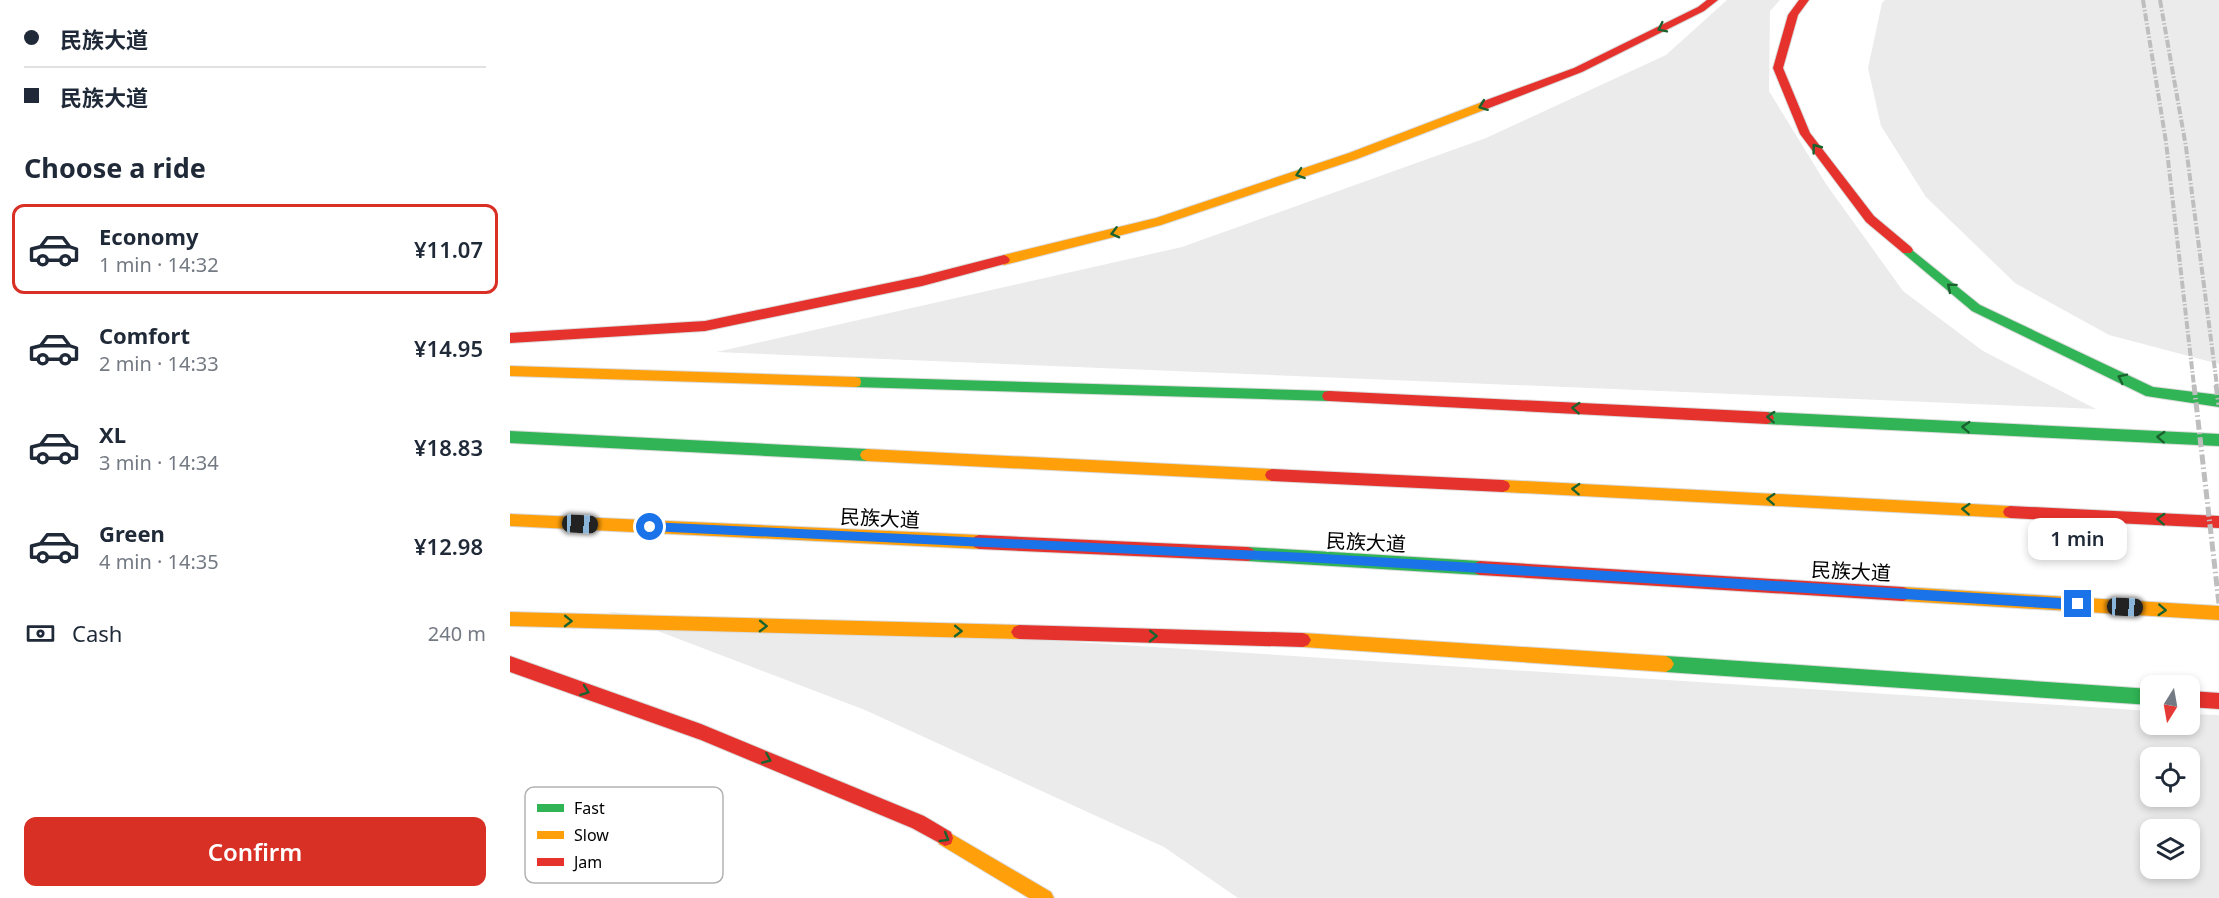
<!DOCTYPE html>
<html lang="en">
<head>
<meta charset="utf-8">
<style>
	body { margin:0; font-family:"Noto Sans","Noto Sans SC",sans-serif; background:#f2f2f3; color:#1f2937; height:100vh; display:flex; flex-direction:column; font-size:22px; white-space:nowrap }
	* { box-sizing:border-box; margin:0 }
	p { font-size:20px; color:#747a83 }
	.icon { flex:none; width:33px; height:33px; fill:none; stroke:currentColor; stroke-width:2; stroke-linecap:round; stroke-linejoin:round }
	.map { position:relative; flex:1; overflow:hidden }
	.details { display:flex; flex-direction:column; background:#fff; width:510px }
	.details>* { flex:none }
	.top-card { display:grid; align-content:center; height:132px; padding:0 24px; background:#fff }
	.needle { width:39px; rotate:191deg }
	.fabs { position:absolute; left:1630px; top:675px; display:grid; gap:12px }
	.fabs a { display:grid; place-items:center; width:60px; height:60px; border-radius:12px; background:#fff; box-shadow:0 3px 9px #0003; font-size:30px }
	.end { position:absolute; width:27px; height:27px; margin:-14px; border:8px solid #1a73e8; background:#fff; box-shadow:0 0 0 3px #fff }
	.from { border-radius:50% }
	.bubble { position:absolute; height:42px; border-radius:12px; background:#fff; box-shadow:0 3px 9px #0003; font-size:20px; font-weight:600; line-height:42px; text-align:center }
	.car { position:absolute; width:18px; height:36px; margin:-18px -9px; border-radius:8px; box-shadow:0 0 4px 2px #0007; background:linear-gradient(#222 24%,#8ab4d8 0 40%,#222 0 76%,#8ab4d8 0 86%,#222 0) }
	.top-card b { display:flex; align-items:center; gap:21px; height:57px; font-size:22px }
	.top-card b+b { border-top:2px solid #e0e1e3 }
	.top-card i { width:15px; height:15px; background:#1f2937 }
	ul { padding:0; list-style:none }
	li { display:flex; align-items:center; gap:18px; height:90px; margin:0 12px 9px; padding:0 12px; border:3px solid transparent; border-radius:12px }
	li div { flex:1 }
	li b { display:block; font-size:22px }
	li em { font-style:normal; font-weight:600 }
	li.active { border-color:#d93025 }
	li>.icon { width:54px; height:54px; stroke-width:1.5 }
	h2 { padding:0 24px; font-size:27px; line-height:72px }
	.pay { display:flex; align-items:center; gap:15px; height:66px; padding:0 24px; font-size:22px }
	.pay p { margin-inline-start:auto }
	.cta { display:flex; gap:12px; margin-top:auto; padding:12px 24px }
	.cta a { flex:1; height:69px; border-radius:12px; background:#d93025; color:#fff; font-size:24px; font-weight:600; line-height:69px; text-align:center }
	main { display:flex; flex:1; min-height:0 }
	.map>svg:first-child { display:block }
</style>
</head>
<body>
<main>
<section class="details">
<div class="top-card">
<b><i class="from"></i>民族大道</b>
<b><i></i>民族大道</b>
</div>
<h2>Choose a ride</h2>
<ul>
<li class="active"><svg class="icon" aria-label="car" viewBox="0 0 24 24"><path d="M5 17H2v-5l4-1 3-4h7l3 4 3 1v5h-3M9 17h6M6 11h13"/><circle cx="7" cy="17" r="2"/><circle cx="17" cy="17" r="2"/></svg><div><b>Economy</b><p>1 min · 14:32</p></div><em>¥11.07</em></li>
<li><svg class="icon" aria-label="car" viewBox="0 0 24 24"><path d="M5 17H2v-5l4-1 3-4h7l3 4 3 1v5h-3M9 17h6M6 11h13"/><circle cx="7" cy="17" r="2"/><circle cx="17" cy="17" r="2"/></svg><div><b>Comfort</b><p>2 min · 14:33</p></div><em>¥14.95</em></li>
<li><svg class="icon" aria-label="car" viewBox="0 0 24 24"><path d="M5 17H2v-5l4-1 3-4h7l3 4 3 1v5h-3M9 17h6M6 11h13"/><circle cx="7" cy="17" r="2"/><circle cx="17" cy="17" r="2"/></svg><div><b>XL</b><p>3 min · 14:34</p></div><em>¥18.83</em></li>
<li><svg class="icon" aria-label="car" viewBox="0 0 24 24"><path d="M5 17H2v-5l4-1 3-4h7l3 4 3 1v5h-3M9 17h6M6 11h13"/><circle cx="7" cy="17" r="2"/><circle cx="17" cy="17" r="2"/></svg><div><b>Green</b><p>4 min · 14:35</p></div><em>¥12.98</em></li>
</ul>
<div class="pay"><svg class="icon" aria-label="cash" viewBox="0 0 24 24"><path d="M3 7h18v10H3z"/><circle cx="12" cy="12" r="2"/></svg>Cash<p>240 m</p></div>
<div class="cta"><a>Confirm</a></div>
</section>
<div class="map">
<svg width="1709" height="898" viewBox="0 0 1709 898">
	<rect width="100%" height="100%" fill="#fff"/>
	<path fill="#ebebeb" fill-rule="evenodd" d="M1217,0H1270L1260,11L1259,91L1316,184L1393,291L1473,351L1586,409L206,352L672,247L976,138L1156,55Z
		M1375,0H1709V364L1599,335L1505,283L1416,197L1371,126L1358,68L1372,3Z
		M98,612L1641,711V724H1680V714L1709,715V898H728L654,847L355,710ZM1641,758H1680V796H1641ZM1641,830H1680V868H1641Z"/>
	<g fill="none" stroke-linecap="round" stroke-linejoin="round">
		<g stroke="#dbdbdb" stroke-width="2">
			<path id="fast" d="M1397,246L1470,305L1643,387L1709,395V407L1636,396L1462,311L1393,253L1391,250L1393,247Z
				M345,377L819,391L824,392L826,396L824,400L819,401L345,387L340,386L339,382L340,378Z
				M1257,412L1709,434V446L1257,424L1252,422L1250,418L1252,414Z
				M0,431L357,449L362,451L364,455L362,459L357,461L0,443Z
				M738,547L970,561L975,563L977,568L975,573L970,575L738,561L733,559L731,554L733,549Z
				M1156,656L1641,689V705L1156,672L1151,669L1148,664L1151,659Z"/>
		</g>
		<g stroke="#dbdbdb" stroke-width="2">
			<path id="slow" d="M975,101L980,105L979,108L847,159L651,225L494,265L488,260L494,255L646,218L839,153Z
				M0,366L345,377L350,378L351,382L350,386L345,387L0,376Z
				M357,449L762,469L767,471L769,475L767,479L762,481L357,461L352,459L350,455L352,451Z
				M993,480L1500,506L1505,508L1507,512L1505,516L1500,518L993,492L988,490L986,486L988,482Z
				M0,514L469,535L474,537L476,542L474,547L469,549L0,526Z
				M1393,587L1709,606V620L1393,601L1388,599L1386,594L1388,589Z
				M0,612L509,625L514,627L517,632L514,637L509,639L0,626Z
				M793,633L1156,656L1161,659L1164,664L1161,669L1156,672L793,647L788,645L785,640L788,635Z
				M435,830L541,892L544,898H519L429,844L427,838L429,832Z"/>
		</g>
		<g stroke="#dbdbdb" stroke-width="2">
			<path id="jam" d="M1197,0H1208L1194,11L1072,72L979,108L975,109L970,105L971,102L1064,68L1188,7Z
				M1289,0H1299L1288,15L1273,68L1300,133L1364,216L1401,247L1403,250L1401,253H1393L1356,222L1290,134L1263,68L1278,15Z
				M494,255L498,257L500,260L498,263L412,286L195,331L0,343V333L195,321L412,276Z
				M819,391L1257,412L1262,414L1264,418L1262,422L1257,424L819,401L814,400L812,396L814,392Z
				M762,469L993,480L998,482L1000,486L998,490L993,492L762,481L757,479L755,475L757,471Z
				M1500,506L1709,516V528L1500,518L1495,516L1493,512L1495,508Z
				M469,535L738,547L743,549L745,554L743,559L738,561L469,549L464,547L462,542L464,537Z
				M970,561L1393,587L1398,589L1400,594L1398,599L1393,601L970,575L965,573L963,568L965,563Z
				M509,625L793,633L798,635L801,640L798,645L793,647L509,639L504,637L501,632L504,627Z
				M0,656L191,724L414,816L441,832L443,838L441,844L435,846L402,828L191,740L0,672Z
				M1680,691L1709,693V709L1680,707Z"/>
		</g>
		<use href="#fast" fill="#30b455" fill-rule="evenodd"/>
		<use href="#slow" fill="#ff9f0a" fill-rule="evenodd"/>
		<use href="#jam" fill="#e5322d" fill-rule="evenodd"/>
		<path stroke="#bebebe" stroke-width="4" stroke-dasharray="8 2 1.5 2" stroke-linecap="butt" d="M1633,0L1656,142L1684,386
			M1650,0L1676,147L1707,386"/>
		<path stroke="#bebebe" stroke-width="5" stroke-dasharray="10 3 1.5 3" stroke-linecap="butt" d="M1684,385L1709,604
			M1706,385L1709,405"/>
	</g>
	<defs><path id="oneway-chevron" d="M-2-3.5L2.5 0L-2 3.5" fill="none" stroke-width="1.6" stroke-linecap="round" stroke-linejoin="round" transform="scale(1.5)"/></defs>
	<g stroke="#1a632f">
		<use href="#oneway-chevron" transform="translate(1152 28) rotate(154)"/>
		<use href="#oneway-chevron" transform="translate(973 106) rotate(159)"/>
		<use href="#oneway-chevron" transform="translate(1306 148) rotate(-127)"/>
		<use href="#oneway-chevron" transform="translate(790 174) rotate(161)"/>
		<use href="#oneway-chevron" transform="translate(605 233) rotate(166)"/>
		<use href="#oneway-chevron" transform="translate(1441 287) rotate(-140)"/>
		<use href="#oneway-chevron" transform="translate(1612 378) rotate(-154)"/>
		<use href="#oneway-chevron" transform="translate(1066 408) rotate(-177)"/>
		<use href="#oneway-chevron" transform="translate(1261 417) rotate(-177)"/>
		<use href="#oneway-chevron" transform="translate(1456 427) rotate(-177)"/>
		<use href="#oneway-chevron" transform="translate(1651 437) rotate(-177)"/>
		<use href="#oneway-chevron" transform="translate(1066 489) rotate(-177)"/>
		<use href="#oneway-chevron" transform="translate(1261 499) rotate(-177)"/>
		<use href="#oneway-chevron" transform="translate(1456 509) rotate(-177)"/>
		<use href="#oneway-chevron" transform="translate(1651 519) rotate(-177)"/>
		<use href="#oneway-chevron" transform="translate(1652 610) rotate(3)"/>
		<use href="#oneway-chevron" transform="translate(58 621) rotate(1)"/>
		<use href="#oneway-chevron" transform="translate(253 626) rotate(1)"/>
		<use href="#oneway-chevron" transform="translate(448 631) rotate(1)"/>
		<use href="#oneway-chevron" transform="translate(643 636) rotate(1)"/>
		<use href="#oneway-chevron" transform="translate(75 691) rotate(20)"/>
		<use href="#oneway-chevron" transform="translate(257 759) rotate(23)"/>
		<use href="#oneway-chevron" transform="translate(435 838) rotate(31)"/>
	</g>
	<path fill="#1a73e8" d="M140,522L796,553L1568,599L1574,604L1568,610L796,562L140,531L135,527Z"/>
	<g text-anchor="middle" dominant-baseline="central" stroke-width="4.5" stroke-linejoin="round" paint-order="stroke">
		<g font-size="20" fill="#000" stroke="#fff">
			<text transform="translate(370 518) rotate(3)">民族大道</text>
			<text transform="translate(856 542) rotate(3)">民族大道</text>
			<text transform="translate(1341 571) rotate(3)">民族大道</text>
		</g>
	</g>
	<rect x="15" y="787" width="198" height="96" rx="9" fill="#fff" stroke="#b2b2b2" stroke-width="1.5"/>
	<rect x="27" y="804" width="27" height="8" fill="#30b455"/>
	<rect x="27" y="831" width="27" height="8" fill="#ff9f0a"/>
	<rect x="27" y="858" width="27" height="8" fill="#e5322d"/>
	<g font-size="16" fill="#000">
		<text x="64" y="814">Fast</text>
		<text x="64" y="841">Slow</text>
		<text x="64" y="868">Jam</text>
	</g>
</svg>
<div class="fabs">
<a><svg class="needle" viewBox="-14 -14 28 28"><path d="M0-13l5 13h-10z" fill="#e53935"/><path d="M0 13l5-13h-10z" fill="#747a83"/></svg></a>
<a><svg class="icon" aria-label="locate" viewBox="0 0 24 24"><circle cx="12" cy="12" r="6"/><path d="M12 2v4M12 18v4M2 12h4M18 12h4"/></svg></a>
<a><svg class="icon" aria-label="layers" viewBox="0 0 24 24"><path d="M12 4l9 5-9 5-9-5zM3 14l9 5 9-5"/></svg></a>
</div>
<i class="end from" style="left:140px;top:527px"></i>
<i class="end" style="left:1568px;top:604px"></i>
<div class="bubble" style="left:1518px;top:518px;width:99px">1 min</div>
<i class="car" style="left:70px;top:524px;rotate:93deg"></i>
<i class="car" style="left:1615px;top:607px;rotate:93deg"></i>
</div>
</main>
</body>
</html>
